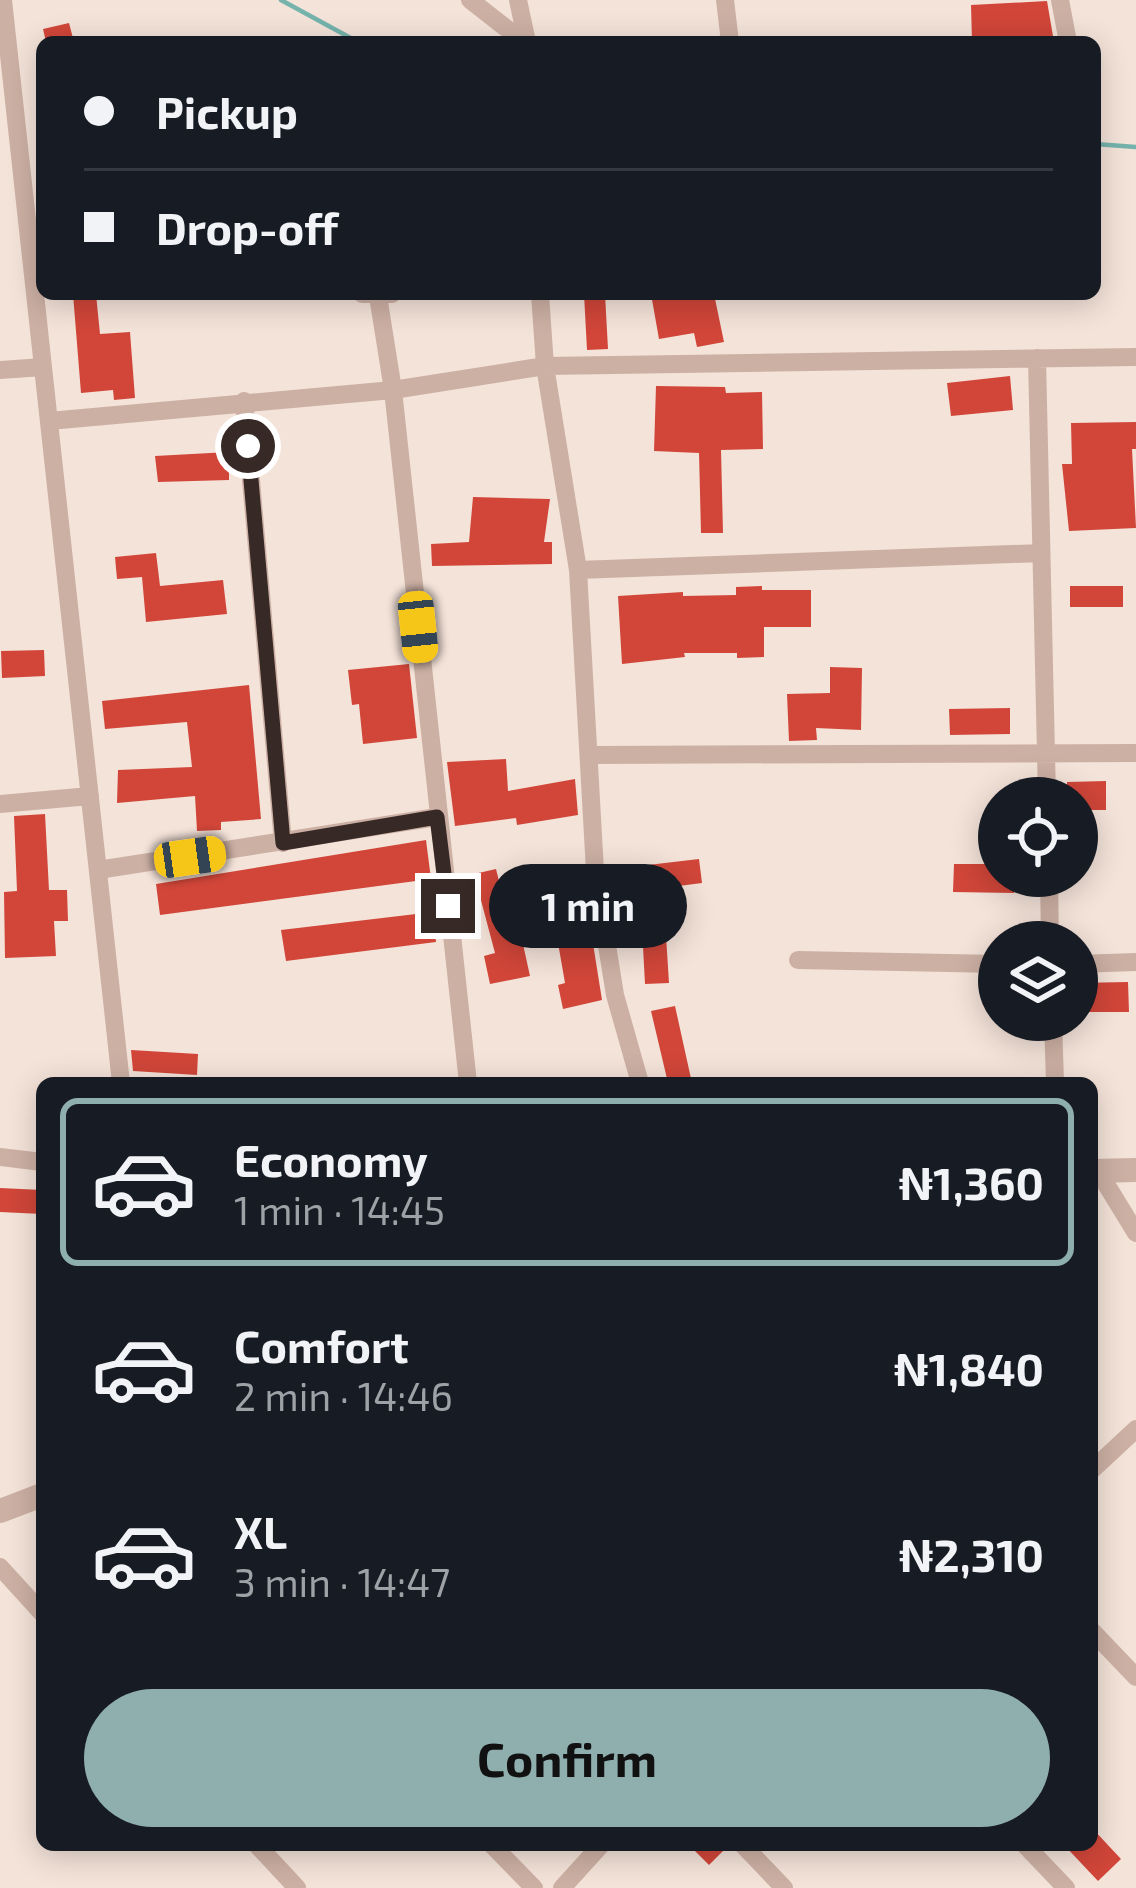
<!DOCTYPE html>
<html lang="en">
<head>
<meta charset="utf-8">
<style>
	body { margin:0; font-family:"Exo 2",sans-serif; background:#20242c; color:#f1f3f6; height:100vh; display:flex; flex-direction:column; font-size:45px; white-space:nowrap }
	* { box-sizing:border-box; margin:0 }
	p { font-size:39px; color:#9ea1a6 }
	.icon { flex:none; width:66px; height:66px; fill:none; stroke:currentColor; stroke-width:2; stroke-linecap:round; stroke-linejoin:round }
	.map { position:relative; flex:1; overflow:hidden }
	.drawer { position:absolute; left:36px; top:1077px; width:1062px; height:774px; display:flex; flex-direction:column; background:#171b24; border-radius:18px; box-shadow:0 6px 30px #0003 }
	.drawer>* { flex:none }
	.banner { position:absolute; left:36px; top:36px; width:1065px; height:264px; border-radius:18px; box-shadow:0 6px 30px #0003; display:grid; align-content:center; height:264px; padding:0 48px; background:#171b24 }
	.tools { position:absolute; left:978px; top:777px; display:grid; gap:24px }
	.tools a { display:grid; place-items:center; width:120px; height:120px; border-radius:50%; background:#171b24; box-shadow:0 6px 30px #0003; font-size:60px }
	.end { position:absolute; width:54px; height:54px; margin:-27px; border:15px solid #372926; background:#fff; box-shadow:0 0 0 6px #fff }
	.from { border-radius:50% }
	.bubble { position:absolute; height:84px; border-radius:42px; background:#171b24; box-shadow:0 6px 30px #0003; font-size:39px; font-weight:700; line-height:84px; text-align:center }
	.car { position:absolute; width:36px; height:72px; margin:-36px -18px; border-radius:15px; box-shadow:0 0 9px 3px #0007; background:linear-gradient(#f5c518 24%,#345 0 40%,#f5c518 0 76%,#345 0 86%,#f5c518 0) }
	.banner b { display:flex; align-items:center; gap:42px; height:114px; font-size:45px }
	.banner b+b { border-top:3px solid #363941 }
	.banner i { width:30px; height:30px; background:#f1f3f6 }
	ul { padding:21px 0 0; list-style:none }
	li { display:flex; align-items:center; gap:36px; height:168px; margin:0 24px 18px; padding:0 24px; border:6px solid transparent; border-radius:18px }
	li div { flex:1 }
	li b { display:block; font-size:45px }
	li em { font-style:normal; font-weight:700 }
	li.selected { border-color:#8fafae }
	li>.icon { width:108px; height:108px; stroke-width:1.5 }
	.action { display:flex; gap:24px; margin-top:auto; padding:24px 48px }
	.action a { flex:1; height:138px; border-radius:72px; background:#8fafae; color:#111; font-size:48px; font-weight:700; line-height:138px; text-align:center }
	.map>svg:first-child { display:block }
</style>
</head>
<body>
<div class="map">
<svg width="1136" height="1888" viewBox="0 0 1136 1888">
	<rect width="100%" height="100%" fill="#f4e3d9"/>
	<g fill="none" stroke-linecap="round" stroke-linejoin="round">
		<path stroke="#75b3ac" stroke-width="4.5" d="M281,0L358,42
			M1095,144L1136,147"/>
	</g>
	<path fill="#d14639" d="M1047,1L1054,42H972L971,5Z
		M69,23L74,42H46L43,29Z
		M73,294H96L100,334L130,332L135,398L114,400L113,390L81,393Z
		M584,294H605L608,349L587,350Z
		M651,294H714L724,342L697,347L694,333L659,339Z
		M1010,376L1013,410L951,416L947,383Z
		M656,386L725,387L726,393L762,392L763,449L721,450L723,533H701L699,453L654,451Z
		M1136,422V449H1132L1136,528L1069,531L1062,464H1072L1071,423Z
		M229,452V480L158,482L155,456Z
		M473,497L550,499L544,542H552V564L432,566L431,544L469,542Z
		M156,553L160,586L223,580L227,614L146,622L142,577L117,579L115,557Z
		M762,586V590H811V627H764V657L737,658V653H684L685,657L622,664L618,596L683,592V596L736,595V587Z
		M1070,586H1123V607H1070Z
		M44,650L45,676L2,678L1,651Z
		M409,664L417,738L363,744L359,704L352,705L348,670Z
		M830,667L862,668L861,730L816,728L817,740L789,741L787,694L830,693Z
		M249,685L261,819L221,822V830L197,831L195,796L117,803L118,770L192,767L187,722L105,729L102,701Z
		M1010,708V734L950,735L949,709Z
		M506,759L508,791L575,779L578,815L517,825L516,818L455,826L447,762Z
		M1106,781V810H1077V798H1067V782Z
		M45,814L49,890H67L68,921H54L56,956L5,958L4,892L17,891L14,816Z
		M426,840L431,879L160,915L156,884Z
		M699,859L702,883L663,888L669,983L645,984L640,891L634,892L631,867Z
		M954,864H999V876H1015L1014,893L953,892Z
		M496,869L499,881L531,870L547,916L519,926L530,976L490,984L484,956L495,953L474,874Z
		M433,912L436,942L286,961L281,930Z
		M591,931L602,1000L563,1009L558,985L565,983L557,937Z
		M1128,982L1129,1012H1077V983Z
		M675,1006L692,1083H668L651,1011Z
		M131,1050L198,1054L197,1075L133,1071Z
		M0,1188L42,1190V1214L0,1212Z
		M1092,1828L1121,1859L1098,1881L1064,1845H1092Z
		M689,1845H729L709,1865Z"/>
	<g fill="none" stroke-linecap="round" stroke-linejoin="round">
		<path stroke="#cdb0a4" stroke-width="18" d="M3,0L121,1083
			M470,0L524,42
			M518,0L527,42
			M725,0L730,42
			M1060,0L1068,42
			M362,294H392
			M540,294L545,366L578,570L595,871L615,995L640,1083
			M378,296L393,390L468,1083
			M1037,358L1047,798
			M0,370L43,367
			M244,401L283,843
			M49,421L393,390L545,366L1136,357
			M578,570L1041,553
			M592,755L1136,753
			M0,804L90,796
			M98,870L437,817
			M1049,876L1050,942
			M798,960L999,964
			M1077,964L1136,962
			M1053,1020L1055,1083
			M0,1157L42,1162
			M1098,1171L1136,1233
			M1092,1470L1136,1429
			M0,1567L42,1613
			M1092,1631L1136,1677
			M257,1845L297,1888
			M492,1845L534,1888
			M743,1845L784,1888
			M1025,1845L1066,1888
			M562,1888L601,1845"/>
		<path stroke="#cdb0a4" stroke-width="24" d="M1092,1171L1136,1170
			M0,1511L42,1495"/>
	</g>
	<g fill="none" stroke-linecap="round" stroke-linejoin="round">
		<path stroke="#372926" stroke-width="15" d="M248,446L283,843L437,817L448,906"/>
	</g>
</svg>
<div class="tools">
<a><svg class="icon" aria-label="locate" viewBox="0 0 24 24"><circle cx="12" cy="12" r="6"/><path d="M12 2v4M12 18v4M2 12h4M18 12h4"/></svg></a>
<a><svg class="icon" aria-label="layers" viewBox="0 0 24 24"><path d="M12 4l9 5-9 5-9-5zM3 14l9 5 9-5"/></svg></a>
</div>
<i class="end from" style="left:248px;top:446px"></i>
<i class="end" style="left:448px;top:906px"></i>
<div class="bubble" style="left:489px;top:864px;width:198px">1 min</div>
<i class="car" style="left:418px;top:627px;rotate:174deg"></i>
<i class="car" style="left:190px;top:857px;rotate:82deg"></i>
<div class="banner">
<b><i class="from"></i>Pickup</b>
<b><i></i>Drop-off</b>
</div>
<section class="drawer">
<ul>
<li class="selected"><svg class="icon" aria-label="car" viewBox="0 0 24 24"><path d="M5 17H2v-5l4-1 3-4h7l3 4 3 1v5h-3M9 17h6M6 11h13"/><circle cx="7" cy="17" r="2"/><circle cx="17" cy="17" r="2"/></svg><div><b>Economy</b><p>1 min · 14:45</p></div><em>₦1,360</em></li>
<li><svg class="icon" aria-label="car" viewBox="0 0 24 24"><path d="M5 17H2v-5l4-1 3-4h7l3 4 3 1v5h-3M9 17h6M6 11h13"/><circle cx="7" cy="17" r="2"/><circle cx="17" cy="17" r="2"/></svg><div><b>Comfort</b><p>2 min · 14:46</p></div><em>₦1,840</em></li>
<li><svg class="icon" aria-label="car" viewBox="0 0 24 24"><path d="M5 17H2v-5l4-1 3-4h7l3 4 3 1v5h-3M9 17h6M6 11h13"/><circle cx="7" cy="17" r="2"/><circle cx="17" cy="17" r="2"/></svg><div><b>XL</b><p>3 min · 14:47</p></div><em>₦2,310</em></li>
</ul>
<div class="action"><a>Confirm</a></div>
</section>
</div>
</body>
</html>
